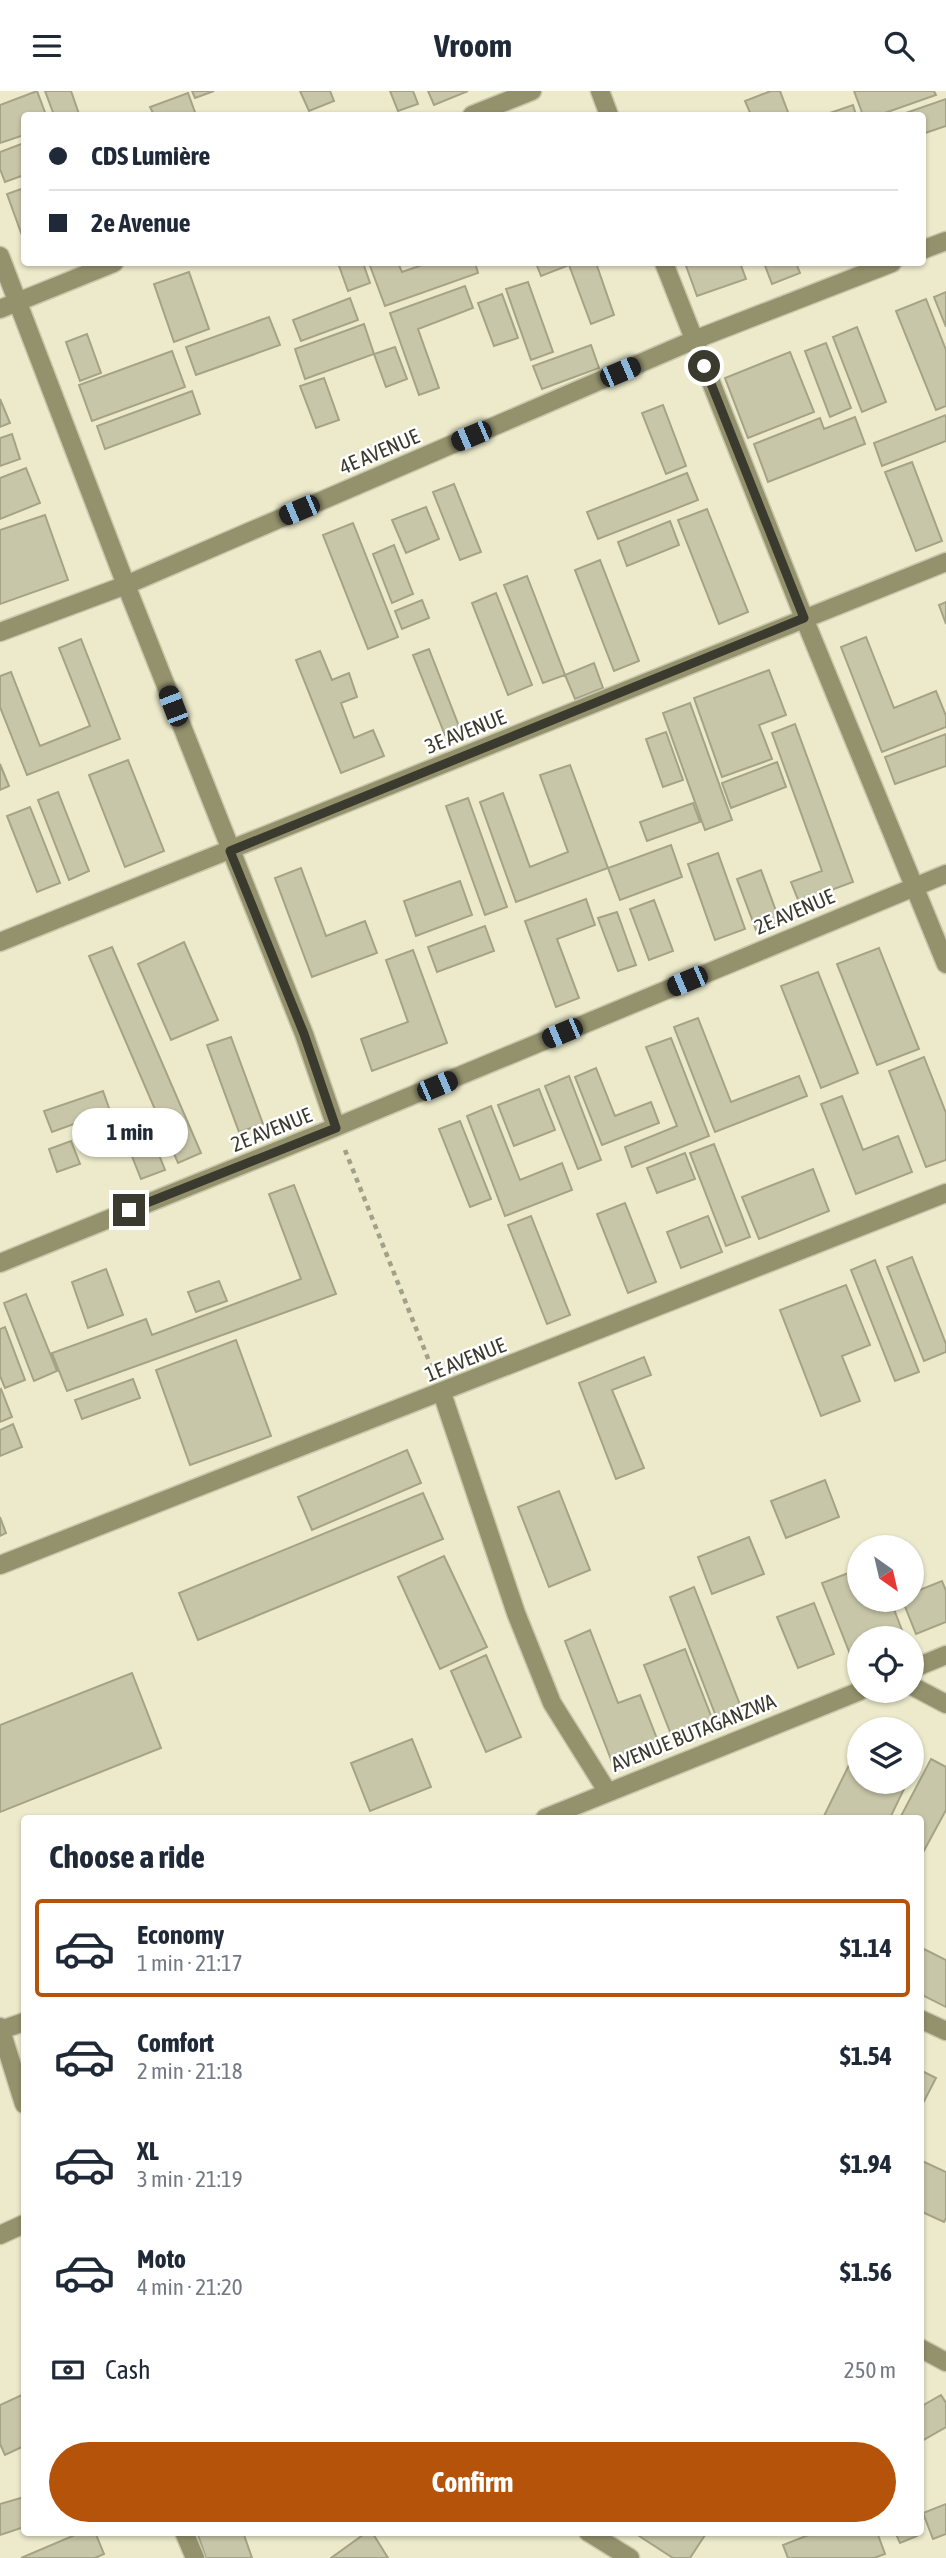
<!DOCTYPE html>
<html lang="en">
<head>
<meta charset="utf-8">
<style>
	body { margin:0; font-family:"Asap Condensed",sans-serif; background:#f6f6f7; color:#1f2937; height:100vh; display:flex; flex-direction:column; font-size:26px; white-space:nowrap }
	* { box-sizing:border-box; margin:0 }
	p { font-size:23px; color:#747a83 }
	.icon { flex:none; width:38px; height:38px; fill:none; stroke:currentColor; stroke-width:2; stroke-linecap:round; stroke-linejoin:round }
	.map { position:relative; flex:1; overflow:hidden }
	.details { position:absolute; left:21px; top:1724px; width:903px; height:721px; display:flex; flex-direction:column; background:#fff; border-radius:7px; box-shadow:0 2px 5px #0004 }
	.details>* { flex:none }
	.guide { position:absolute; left:21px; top:21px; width:905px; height:154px; border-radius:7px; box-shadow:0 2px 5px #0004; display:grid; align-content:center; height:154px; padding:0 28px; background:#fff }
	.needle { width:46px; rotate:146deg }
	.controls { position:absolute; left:847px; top:1444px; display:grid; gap:14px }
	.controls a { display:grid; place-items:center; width:77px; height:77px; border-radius:50%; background:#fff; box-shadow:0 2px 5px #0004; font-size:35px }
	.end { position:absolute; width:32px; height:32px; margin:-16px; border:9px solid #3b3a2e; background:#fff; box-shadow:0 0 0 4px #fff }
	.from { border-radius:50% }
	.bubble { position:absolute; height:49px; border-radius:24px; background:#fff; box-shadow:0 2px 5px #0004; font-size:23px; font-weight:700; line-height:49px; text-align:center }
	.car { position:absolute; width:21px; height:42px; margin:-21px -10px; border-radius:9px; box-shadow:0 0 5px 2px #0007; background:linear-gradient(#222 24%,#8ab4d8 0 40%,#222 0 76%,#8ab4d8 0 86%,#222 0) }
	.guide b { display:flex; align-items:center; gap:24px; height:66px; font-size:26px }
	.guide b+b { border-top:2px solid #e0e1e3 }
	.guide i { width:18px; height:18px; background:#1f2937 }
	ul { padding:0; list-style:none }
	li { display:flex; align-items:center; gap:21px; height:98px; margin:0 14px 10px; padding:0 14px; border:4px solid transparent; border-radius:7px }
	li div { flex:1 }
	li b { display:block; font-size:26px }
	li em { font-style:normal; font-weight:700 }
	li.selected { border-color:#b45309 }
	li>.icon { width:63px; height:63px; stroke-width:1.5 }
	h2 { padding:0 28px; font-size:32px; line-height:84px }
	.pay { display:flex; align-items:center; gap:18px; height:77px; padding:0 28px; font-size:26px }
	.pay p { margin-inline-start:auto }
	.primary-button { display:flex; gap:14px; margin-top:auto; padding:14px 28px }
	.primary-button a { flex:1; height:80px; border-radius:42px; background:#b45309; color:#fff; font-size:28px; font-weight:700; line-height:80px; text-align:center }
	header { display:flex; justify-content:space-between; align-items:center; height:91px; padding:0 28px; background:#fff; font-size:32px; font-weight:700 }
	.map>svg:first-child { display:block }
</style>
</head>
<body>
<header><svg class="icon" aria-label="menu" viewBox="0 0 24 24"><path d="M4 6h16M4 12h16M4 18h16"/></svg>Vroom<svg class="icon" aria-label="search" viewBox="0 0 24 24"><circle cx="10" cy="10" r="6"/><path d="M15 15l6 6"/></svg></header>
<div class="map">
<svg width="946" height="2467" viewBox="0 0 946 2467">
	<rect width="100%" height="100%" fill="#eceacb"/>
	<path fill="#c7c6a8" stroke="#a4a386" stroke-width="2" d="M37,0L46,24H24V44L0,52V14Z
		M45,0H71L79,23L54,24Z
		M192,0H214L195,7Z
		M300,0H330L334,10L309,20Z
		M390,0H413L418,13L398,20Z
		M428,0H468L434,14Z
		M771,0H780L789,24H751L745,10Z
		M854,0H934L936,4L879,24H863Z
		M188,2L196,24H154L150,16Z
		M946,8V35L922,43V24H900Z
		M853,14L856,24H824Z
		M24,52V84L5,91L0,78V61Z
		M24,97V150L7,103Z
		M338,172H363L370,192L348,200Z
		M369,172H398L402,181L428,172H475L478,182L385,215Z
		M536,172H596L614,224L591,233L569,174L541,185Z
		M685,172H740L746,188L697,205Z
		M764,172H796L800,182L772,193Z
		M189,181L209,238L174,251L154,193Z
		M528,191L553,261L531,269L506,198Z
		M465,195L473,217L418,238L439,297L419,304L390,222Z
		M946,201V236L934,206Z
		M502,203L518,247L494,255L478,212Z
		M350,207L358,229L301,250L293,229Z
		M926,208L946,259V315L936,319L896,220Z
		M269,226L280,254L196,284L186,256Z
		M364,233L374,263L305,288L295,258Z
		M857,236L886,311L862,321L833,246Z
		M87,243L101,282L80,290L66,251Z
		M826,252L851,317L830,326L805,260Z
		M591,254L599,277L542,298L533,275Z
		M395,256L407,288L386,296L374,263Z
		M172,260L185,296L92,330L79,294Z
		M790,261L814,321L748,347L725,287Z
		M324,287L339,329L316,337L300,295Z
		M192,300L200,323L105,358L97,335Z
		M0,308L10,332L0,336Z
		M663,314L686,375L666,383L642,322Z
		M946,324V350L882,375L874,352Z
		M855,326L865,353L768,391L754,353L820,327L824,338Z
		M12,343L20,368L0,375V347Z
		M912,371L942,450L916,460L885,381Z
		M26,377L40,412L0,428V387Z
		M687,382L698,409L598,448L587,421Z
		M454,393L481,461L460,469L433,401Z
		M426,416L439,448L406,462L392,429Z
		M707,418L748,521L719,533L678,429Z
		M45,424L68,489L0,513V439Z
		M670,430L679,454L627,475L618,451Z
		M353,432L398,546L368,558L323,444Z
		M394,454L413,503L392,512L373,463Z
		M600,469L639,570L614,580L575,479Z
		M527,485L565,584L543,592L504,494Z
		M496,502L532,594L508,604L472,512Z
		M422,509L429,527L402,538L395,520Z
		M946,511V533L939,514Z
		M866,546L894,617L936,600L946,625V636L882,661L841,556Z
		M81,548L120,648L27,684L0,616V585L11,581L40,655L90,635L59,557Z
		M429,558L460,638L445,644L413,564Z
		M320,560L332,589L349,582L357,606L341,612L354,647L373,639L384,665L341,682L296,569Z
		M594,572L603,597L575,608L565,584Z
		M769,579L786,624L759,634L772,668L722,686L694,607Z
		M690,612L732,729L705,739L663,622Z
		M795,633L853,791L799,811L791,791L822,780L772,642Z
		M666,641L683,689L663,696L646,648Z
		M946,643V675L895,693L885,666Z
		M128,669L164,760L125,776L89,684Z
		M777,671L786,696L731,717L722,692Z
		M0,673L9,695L0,699Z
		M570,674L608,777L516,811L480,711L503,702L530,776L568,761L540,684Z
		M58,701L89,780L69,789L38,709Z
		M468,707L507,816L485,824L446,715Z
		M693,712L700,731L647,750L640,731Z
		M30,716L60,792L37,801L7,725Z
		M671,754L682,786L620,809L608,777Z
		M718,762L745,838L715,849L688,773Z
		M301,777L326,845L365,830L377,862L312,886L275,787Z
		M761,779L780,831L756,839L737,788Z
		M460,790L472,824L416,845L404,810Z
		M586,808L595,834L557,848L579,907L556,916L525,830Z
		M654,809L673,860L649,869L630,818Z
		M617,821L636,874L618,880L598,827Z
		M485,835L494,860L437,881L428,856Z
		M184,851L218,929L171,949L138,873Z
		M112,856L201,1062L178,1072L89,865Z
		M879,857L919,958L877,974L837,873Z
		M413,859L447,952L372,980L361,948L408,931L386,869Z
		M818,881L858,982L821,997L781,895Z
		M698,927L731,1011L799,985L807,1005L715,1041L674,936Z
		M231,946L263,1033L239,1041L207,954Z
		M671,947L709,1045L632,1076L625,1056L677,1035L646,956Z
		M924,966L946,1022V1069L926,1076L889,980Z
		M596,977L615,1025L651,1011L659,1032L602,1054L575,986Z
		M569,985L601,1069L578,1078L545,995Z
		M539,998L555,1039L514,1055L498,1014Z
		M103,1000L110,1020L52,1041L44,1020Z
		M842,1005L863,1059L898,1045L912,1081L856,1103L821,1013Z
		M491,1015L520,1089L562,1072L572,1099L505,1125L467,1025Z
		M142,1021L165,1079L141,1088L118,1030Z
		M460,1030L491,1108L470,1116L439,1038Z
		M71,1050L80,1073L57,1081L49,1058Z
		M714,1053L750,1146L726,1155L690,1062Z
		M685,1062L695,1088L657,1102L647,1077Z
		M813,1078L829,1120L759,1148L742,1106Z
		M294,1094L336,1203L67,1300L52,1262L146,1228L152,1244L301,1188L269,1103Z
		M625,1112L656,1191L628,1202L597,1123Z
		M531,1125L570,1224L547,1233L508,1134Z
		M708,1125L722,1161L681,1177L667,1141Z
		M912,1166L946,1253V1261L924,1270L887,1176Z
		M875,1169L919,1281L895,1290L851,1179Z
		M106,1178L123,1224L88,1237L72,1191Z
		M219,1190L227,1210L196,1221L188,1201Z
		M846,1194L870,1254L842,1265L860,1310L821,1325L780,1219Z
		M26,1203L57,1280L34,1290L4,1212Z
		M5,1236L25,1289L5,1297L0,1285V1238Z
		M236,1249L271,1345L190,1374L156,1279Z
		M644,1266L651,1284L612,1299L644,1377L616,1388L579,1292Z
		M133,1288L140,1307L82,1328L75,1309Z
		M1,1298L12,1326L0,1331V1299Z
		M13,1333L22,1356L0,1365V1339Z
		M407,1359L421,1392L312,1439L298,1406Z
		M825,1389L839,1426L786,1447L771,1410Z
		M559,1400L590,1479L549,1496L518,1416Z
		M423,1402L443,1448L198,1549L179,1502Z
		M0,1426L6,1442L0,1445Z
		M749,1446L764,1483L712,1503L698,1466Z
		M444,1465L487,1556L440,1578L398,1486Z
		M859,1478V1508H890L905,1547H859V1565L852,1568L822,1492Z
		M942,1490L946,1500V1531L916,1543L902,1508H912V1502Z
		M694,1496L742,1619L717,1628L670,1506Z
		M814,1512L834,1563L798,1577L777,1526Z
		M590,1539L618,1612L640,1604L659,1653L612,1671L565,1550Z
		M685,1558L713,1630L672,1646L644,1574Z
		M486,1564L521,1646L486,1661L451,1580Z
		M132,1582L161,1657L0,1721V1634Z
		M412,1648L431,1696L370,1720L351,1672Z
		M931,1668L946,1676V1719L920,1767V1727H900Z
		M850,1672L859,1676V1690H888L904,1698L890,1727H823Z
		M920,1856L946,1869V1916L920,1903Z
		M920,1979L936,1987L920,2018Z
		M920,2069L946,2081V2127L944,2131L920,2120Z
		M24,2303V2355L5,2364L0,2353V2314Z
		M941,2304L946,2312V2336L920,2351V2316Z
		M24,2406V2436L0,2444V2413Z
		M946,2413V2443L933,2448L923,2422Z
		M82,2441H95L104,2463L95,2467H21Z
		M197,2441H243L252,2467H206Z
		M367,2441H372L388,2467H331Z
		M637,2441H707L690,2467H673L636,2443Z
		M816,2441H877L885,2463L874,2467H788L783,2454Z
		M895,2441H916L917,2445L900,2452Z"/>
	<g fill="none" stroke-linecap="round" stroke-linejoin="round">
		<g stroke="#c9c7ac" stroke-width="21">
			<path id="minor" d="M600,0L609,24
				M472,24L532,0
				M922,159L946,150
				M0,165L126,494L304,943L336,1036
				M664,172L804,527L946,873
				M0,218L114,172
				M0,541L126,494L694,249L892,172
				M0,851L946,471
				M0,1172L336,1036L946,783
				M442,1302L516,1522L552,1612L607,1700
				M0,1474L946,1102
				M912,1578L946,1564
				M912,1595L946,1613
				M545,1727L860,1600
				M920,1928L946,1940
				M0,1936L24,2013
				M1,1939L24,1931
				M0,2144L24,2133
				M920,2257L946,2271
				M184,2441L195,2467
				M588,2441L630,2467"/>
		</g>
		<path stroke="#a1a089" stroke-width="4.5" stroke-dasharray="5 5" stroke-linecap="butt" d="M345,1059L431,1275"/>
		<use href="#minor" stroke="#94926d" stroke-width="18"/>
	</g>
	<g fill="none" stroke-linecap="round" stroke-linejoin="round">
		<path stroke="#3b3a2e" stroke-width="9" d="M129,1119L336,1037L304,943L230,760L804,527L704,275"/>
	</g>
	<g text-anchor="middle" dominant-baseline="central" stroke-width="5" stroke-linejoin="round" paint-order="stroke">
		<g font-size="21" fill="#3b3a2e" stroke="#fff">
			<text transform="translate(379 360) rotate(-23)">4E AVENUE</text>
			<text transform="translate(465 640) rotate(-22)">3E AVENUE</text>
			<text transform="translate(794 820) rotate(-23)">2E AVENUE</text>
			<text transform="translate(271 1038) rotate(-22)">2E AVENUE</text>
			<text transform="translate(465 1268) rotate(-22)">1E AVENUE</text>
			<text transform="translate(693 1641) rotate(-22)">AVENUE BUTAGANZWA</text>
		</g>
	</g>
</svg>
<div class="controls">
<a><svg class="needle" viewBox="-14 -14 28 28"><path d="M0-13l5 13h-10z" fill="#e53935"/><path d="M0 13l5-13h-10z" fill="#747a83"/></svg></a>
<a><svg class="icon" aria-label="locate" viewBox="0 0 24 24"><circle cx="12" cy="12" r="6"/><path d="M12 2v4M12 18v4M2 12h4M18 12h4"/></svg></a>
<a><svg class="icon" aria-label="layers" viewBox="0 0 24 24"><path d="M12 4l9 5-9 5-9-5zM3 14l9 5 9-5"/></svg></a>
</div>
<i class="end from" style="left:704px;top:275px"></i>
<i class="end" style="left:129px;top:1119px"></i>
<div class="bubble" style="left:72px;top:1017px;width:116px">1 min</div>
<i class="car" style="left:620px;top:281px;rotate:67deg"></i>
<i class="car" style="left:471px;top:345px;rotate:247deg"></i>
<i class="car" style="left:299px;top:419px;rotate:247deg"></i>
<i class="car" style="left:173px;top:615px;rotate:339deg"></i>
<i class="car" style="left:687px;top:890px;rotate:247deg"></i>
<i class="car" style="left:562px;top:942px;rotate:247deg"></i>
<i class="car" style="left:437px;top:995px;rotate:67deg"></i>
<div class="guide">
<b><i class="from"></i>CDS Lumière</b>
<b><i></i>2e Avenue</b>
</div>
<section class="details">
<h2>Choose a ride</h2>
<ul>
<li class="selected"><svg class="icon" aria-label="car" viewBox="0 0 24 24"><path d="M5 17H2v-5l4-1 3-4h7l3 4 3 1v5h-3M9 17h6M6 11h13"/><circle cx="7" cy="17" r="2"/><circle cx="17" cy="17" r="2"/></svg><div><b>Economy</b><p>1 min · 21:17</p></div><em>$1.14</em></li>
<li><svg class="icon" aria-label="car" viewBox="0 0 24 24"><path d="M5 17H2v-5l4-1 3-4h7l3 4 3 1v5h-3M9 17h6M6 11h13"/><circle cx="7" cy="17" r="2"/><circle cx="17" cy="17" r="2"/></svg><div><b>Comfort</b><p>2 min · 21:18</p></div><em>$1.54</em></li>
<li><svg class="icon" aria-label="car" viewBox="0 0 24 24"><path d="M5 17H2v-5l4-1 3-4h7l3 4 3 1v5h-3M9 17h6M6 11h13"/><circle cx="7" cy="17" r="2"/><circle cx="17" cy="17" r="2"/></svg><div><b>XL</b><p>3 min · 21:19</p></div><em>$1.94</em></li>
<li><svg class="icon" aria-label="car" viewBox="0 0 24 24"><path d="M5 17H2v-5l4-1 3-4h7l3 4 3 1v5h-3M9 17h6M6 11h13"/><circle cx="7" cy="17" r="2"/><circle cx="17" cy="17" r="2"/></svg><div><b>Moto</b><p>4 min · 21:20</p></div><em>$1.56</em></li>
</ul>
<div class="pay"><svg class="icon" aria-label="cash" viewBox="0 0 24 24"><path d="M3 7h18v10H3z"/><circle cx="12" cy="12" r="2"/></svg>Cash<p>250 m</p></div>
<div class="primary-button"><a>Confirm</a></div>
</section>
</div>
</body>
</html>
